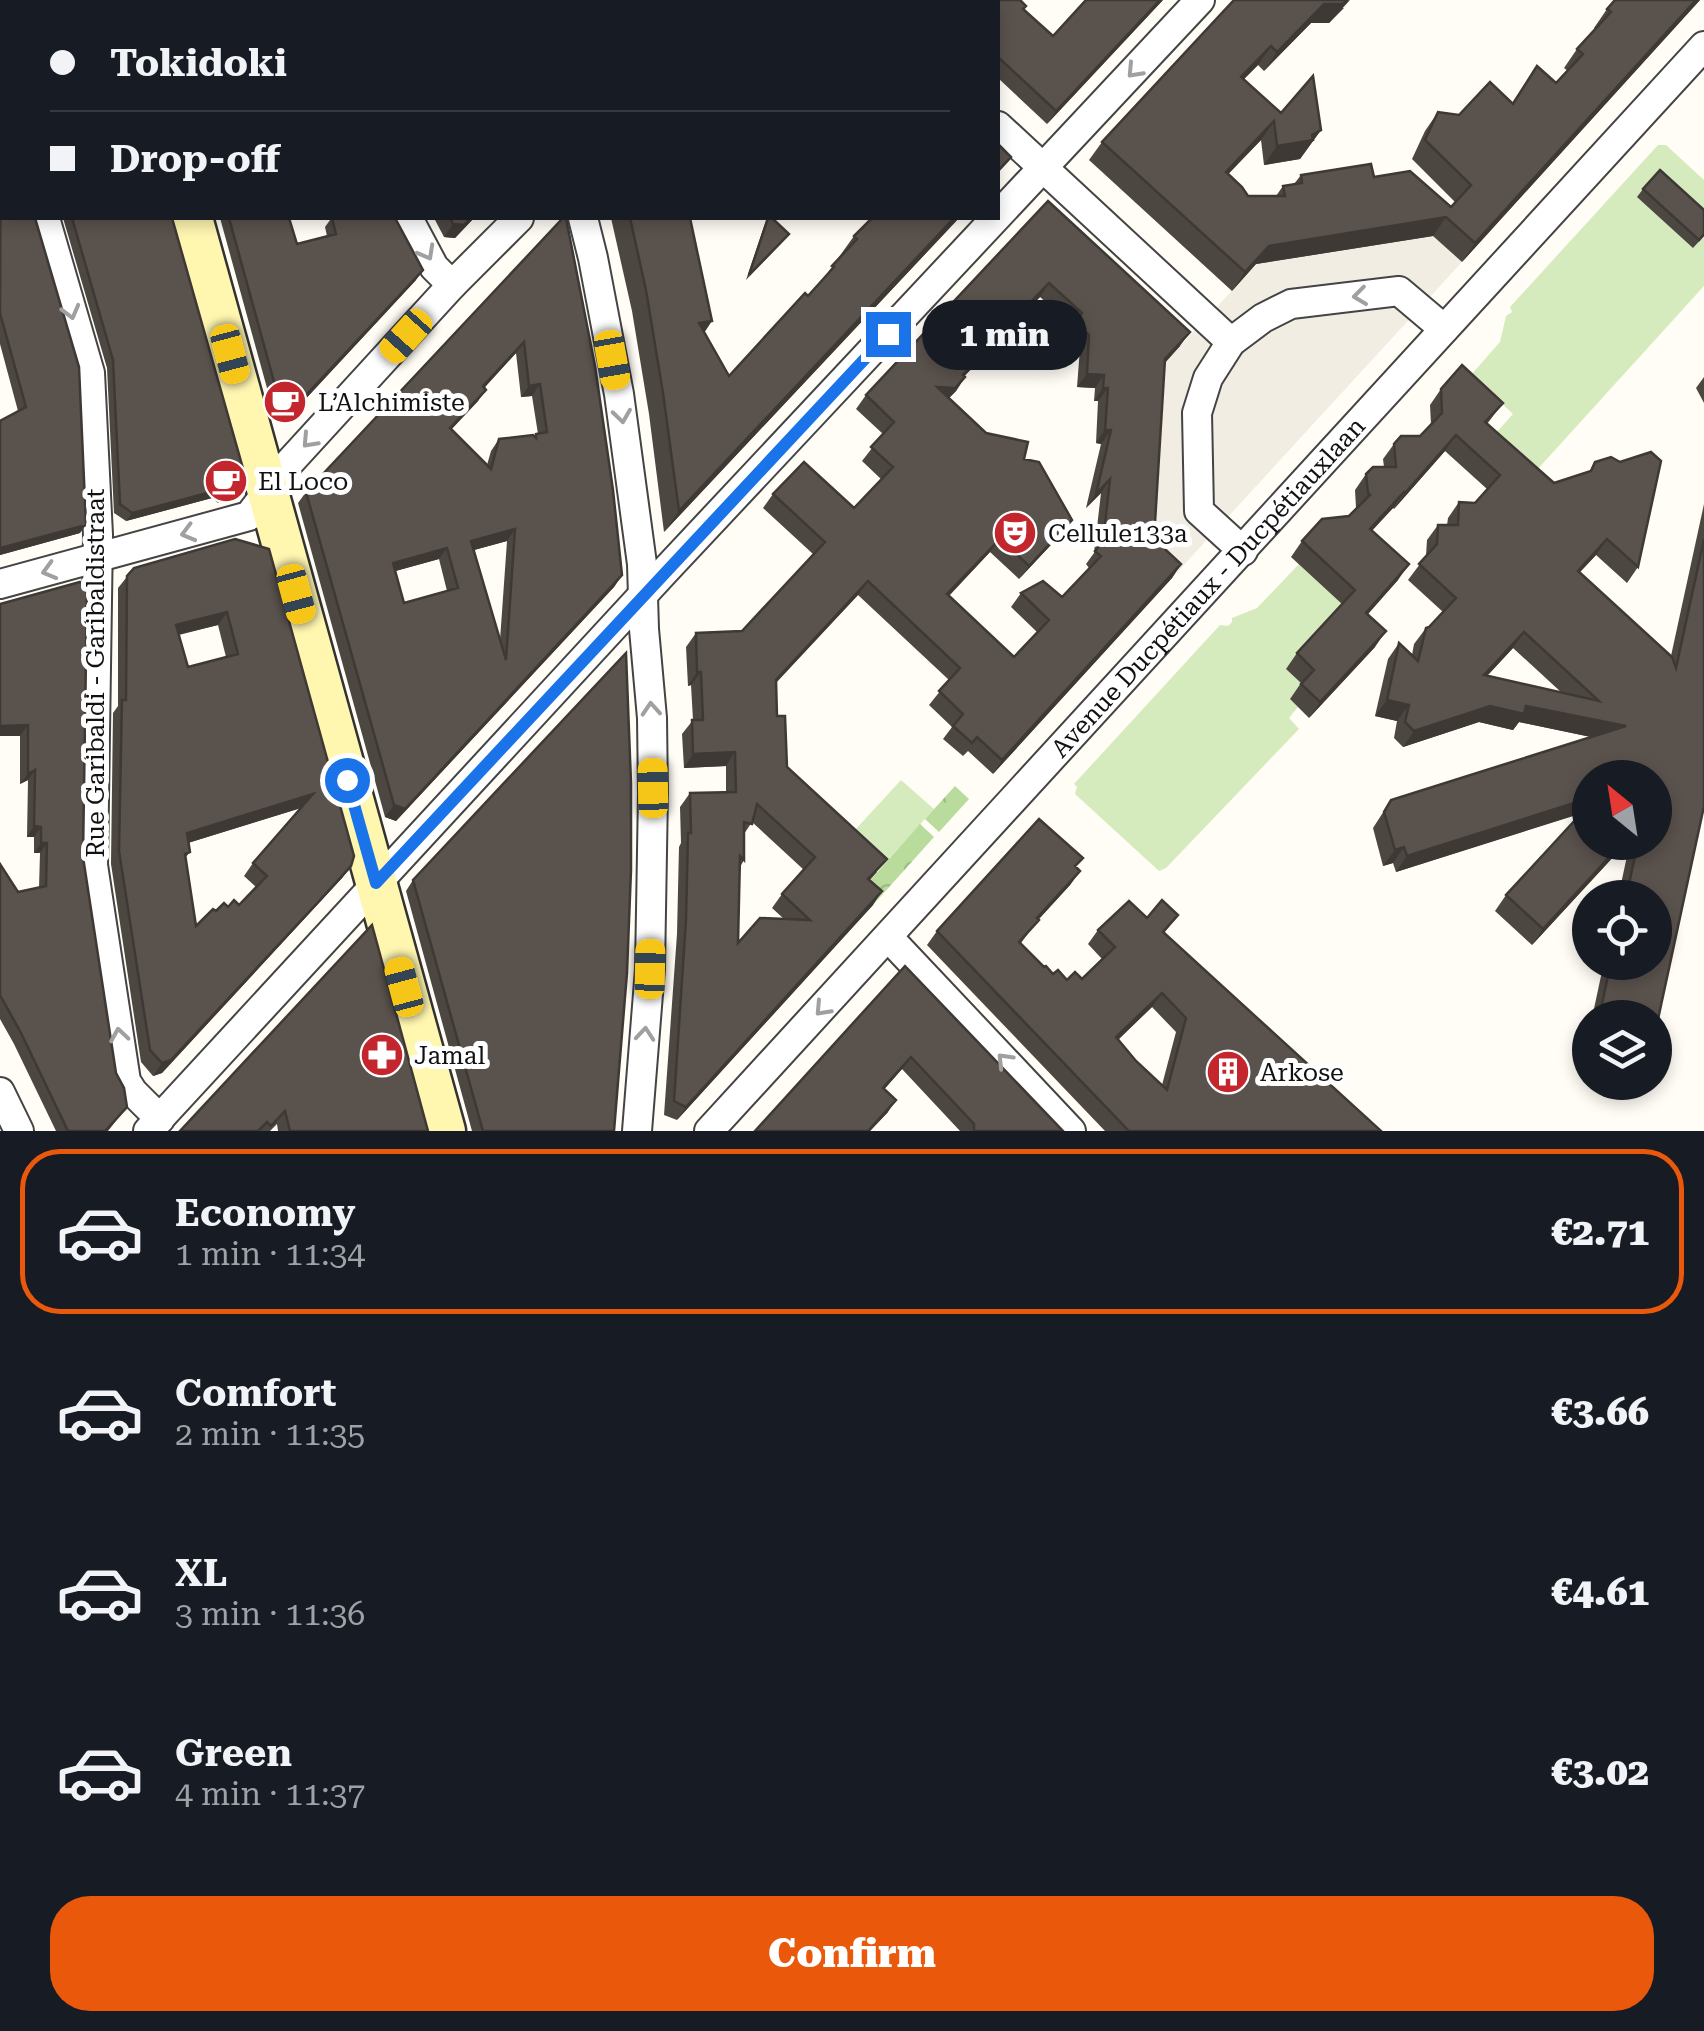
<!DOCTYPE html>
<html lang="en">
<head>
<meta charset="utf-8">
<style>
	body { margin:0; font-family:"Roboto Serif",serif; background:#20242c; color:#f1f3f6; height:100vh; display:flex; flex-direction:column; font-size:38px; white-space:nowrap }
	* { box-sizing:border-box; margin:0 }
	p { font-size:32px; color:#9ea1a6 }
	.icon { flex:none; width:55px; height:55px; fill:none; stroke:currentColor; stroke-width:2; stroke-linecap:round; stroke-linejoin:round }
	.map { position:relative; height:1131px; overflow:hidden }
	.drawer { display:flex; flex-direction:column; background:#171b24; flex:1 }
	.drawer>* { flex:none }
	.banner { position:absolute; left:0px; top:0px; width:1000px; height:220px; box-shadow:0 5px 15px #0003; display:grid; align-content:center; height:220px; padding:0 50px; background:#171b24 }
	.needle { width:65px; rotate:330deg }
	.buttons { position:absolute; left:1572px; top:760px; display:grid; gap:20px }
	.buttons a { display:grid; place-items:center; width:100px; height:100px; border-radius:50%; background:#171b24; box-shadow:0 5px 15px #0003; font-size:50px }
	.end { position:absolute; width:45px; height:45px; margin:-22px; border:12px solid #1a73e8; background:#fff; box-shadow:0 0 0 5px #fff }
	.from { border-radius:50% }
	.bubble { position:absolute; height:70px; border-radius:35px; background:#171b24; box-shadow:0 5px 15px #0003; font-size:32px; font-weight:800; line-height:70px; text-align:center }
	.car { position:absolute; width:30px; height:60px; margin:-30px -15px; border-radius:12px; box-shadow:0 0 8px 2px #0007; background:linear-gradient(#f5c518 24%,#345 0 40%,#f5c518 0 76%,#345 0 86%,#f5c518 0) }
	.banner b { display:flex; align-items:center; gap:35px; height:95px; font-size:38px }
	.banner b+b { border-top:2px solid #363941 }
	.banner i { width:25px; height:25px; background:#f1f3f6 }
	ul { padding:18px 0 0; list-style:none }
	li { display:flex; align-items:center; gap:30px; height:165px; margin:0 20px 15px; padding:0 30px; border:5px solid transparent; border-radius:40px }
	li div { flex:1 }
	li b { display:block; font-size:38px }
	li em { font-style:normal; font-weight:800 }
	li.selected { border-color:#ea580c }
	li>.icon { width:90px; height:90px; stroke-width:1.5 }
	.button { display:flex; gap:20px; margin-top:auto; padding:20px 50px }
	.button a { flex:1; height:115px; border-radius:40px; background:#ea580c; color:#fff; font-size:40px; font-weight:800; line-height:115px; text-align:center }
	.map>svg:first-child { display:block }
</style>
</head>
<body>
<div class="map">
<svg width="1704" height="1131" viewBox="0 0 1704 1131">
	<defs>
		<pattern id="forest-crowns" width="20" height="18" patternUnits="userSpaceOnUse" patternTransform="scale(2.5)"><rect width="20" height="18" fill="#b9dc9c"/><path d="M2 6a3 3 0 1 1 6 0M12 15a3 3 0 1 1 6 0" fill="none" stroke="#9ebc85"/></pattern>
	</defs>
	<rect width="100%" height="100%" fill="#fffdf5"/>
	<path fill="#d5ebbd" d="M1658,145H1666L1704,180V286L1535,472L1495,434L1513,414L1471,375L1500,342L1506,316L1512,312L1510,307Z
		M1299,564L1345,605L1300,682V689L1290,699L1298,707L1289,718L1299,729L1166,868L1159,871L1075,794L1077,787L1074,784L1220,625L1228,626L1232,622V618L1257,608Z
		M901,780L934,809L877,872L844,842Z"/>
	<path fill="url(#forest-crowns)" d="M955,786L969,799L939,832L925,819Z
		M920,824L934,837L873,905L859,893Z"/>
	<path fill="#f1ede2" d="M1433,236L1462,262L1170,580L1169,576L1145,553L1155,373L1257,264Z"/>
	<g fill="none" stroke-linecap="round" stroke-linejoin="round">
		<g stroke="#444" stroke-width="32">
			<g id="minor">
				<path d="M295,0L296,2"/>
				<path d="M523,0L524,2"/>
				<path d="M860,0L863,2"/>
				<path d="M48,2L50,0"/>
				<path d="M720,2L722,0"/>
				<path d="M0,28L2,30"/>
				<path d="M0,67L2,64"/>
				<path d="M998,126L1231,342"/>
				<path d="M45,218L90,373L98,535L93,865L126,1081L133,1092L160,1119"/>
				<path d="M408,218L434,267L452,285"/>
				<path d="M583,218L593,258L619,394L642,564L644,629L652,718L653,793L650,969L637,1131"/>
				<path d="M1243,551L1199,511L1197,413L1208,378L1231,342L1263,318L1291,304L1399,291L1444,329"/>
				<path d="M0,584L249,516L289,463L452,285L519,218"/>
				<path d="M889,938L1071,1131"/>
				<path d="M0,1092L19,1131"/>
				<path d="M148,1131L664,572L1200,0"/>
				<path id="s1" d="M709,1131L1704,46"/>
			</g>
		</g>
		<g stroke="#333" stroke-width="45">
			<path id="secondary" d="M133,0V2
				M192,218L445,1131"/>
		</g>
		<use href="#minor" stroke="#fff" stroke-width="28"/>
		<use href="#secondary" stroke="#fff6b0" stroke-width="40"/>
	</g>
	<path fill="#4d4742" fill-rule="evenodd" d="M319,0H506L507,2H321Z
		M577,0H678L676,2H576Z
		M914,0H1020L1024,9L1053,36L1163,0L1047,124L998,78V2H917Z
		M1234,0L1344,8L1329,23H1311L1264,71L1258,65L1244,79L1281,113L1321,130L1300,159L1264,165L1261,140L1228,174L1248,196H1276L1283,186L1294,184L1301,175L1374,177L1451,207L1455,202L1412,159L1425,131L1438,112L1459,115L1512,103L1537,66L1556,83L1568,71L1564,68L1577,49L1595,29L1594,28L1607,9L1700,0L1462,262L1433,236L1256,264L1232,291L1089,160L1102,142Z
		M0,129L80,533L0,555V421L18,411L0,344Z
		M1643,189L1704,210V236L1693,248L1637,197Z
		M1048,201L1180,346L1165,363L1154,539L1181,564L1172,578L993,774L968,751L963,756L943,739L952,727L929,705L949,680L858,595L776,683L777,716L787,767L877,872L870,880L873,905L677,1120L664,1115L677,934L679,847L681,843L680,807L690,793L726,792V766L684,768L682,734L693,720L691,685L688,686L686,647L696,633L742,631L813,554L763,508L773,494L854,508L881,479L862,461L883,434L856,409L866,395ZM1040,297L1072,326L1069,330L1072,333L1068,338L1080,348L1077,387L1095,388L1094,401H1098L1096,443L1101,444L1086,508L1101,493L1094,553L1086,564L1089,568L1062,597L1021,593L1011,607L1037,632L1014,657L949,596L990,552L1019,579L1062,533L1024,459L986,433L949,398L956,391L965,377L964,376L980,360L985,366L1001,348L1011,335L1007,331ZM752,822L804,870L782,894L772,908L784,919L738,943L740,867L744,860V834Z
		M63,218H172L244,472L218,503L212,498L126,521L114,513L107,368Z
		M220,218H289L297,244L327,236L325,227L330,220L328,218H395L416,280L286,420L275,417Z
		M434,218H474L455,238L444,237Z
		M563,218L622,575L614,587L396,821L385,817L298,503L306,492ZM516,353L521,397L532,396L538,434L535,436L499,439L491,451L487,465L451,430L478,401L484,388ZM507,541L500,640L474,550ZM439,559L447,591L404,603L395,571Z
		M611,218H690L704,333L729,376L824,278L854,236L872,218H959L664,532L649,414L632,311Z
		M767,218H772L786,238L746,280Z
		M1704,377V403L1696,388Z
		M1441,389L1503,403L1487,424L1554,483L1589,472L1595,462L1638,567L1627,583L1596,555L1579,573L1671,656L1704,504V812L1703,811L1655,1018H1592L1604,962H1655V898H1618L1630,842H1655V778L1590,842H1627L1532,945L1495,911L1506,895L1581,813L1396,872L1393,863L1383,866L1373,828L1391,800L1591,737L1519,722L1513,730L1479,722L1403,747L1394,738L1397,721L1375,716L1388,659L1399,643L1412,655L1414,644L1426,628L1429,627L1443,612L1408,580L1426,556L1427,540L1438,525H1447L1448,518L1459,502L1475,503L1487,489L1445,451L1394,509L1393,508L1372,530L1398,580L1367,614L1375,647L1309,718L1290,699L1301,683L1286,669L1297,653L1342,604L1291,557L1302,541L1349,516L1356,508L1355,490L1366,474L1384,467L1383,459L1394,444L1420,436L1431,425L1430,405ZM1513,648L1562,693L1487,676Z
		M235,539L351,866L342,878L162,1073L153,1076L141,1062L111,864L113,713L118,706V588L134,568ZM218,625L226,657L188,667L179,635ZM301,808L253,863L244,876L256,887L239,905L228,907L216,911L196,926L185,858L190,852L188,843Z
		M0,604L83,857L116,1073L127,1107L108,1131H56L14,1044L0,1019V864L18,892L39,888L40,853H34V837H27L28,780L20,784V736Z
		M1076,868L1080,871L1070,885L1038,920L1021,943L1044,967L1053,974L1067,980L1082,979L1102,959L1088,944L1098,930L1147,918L1178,915L1164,933L1381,1131H1105L927,945L937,931ZM1152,1007L1176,1032L1162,1085L1136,1061L1118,1040Z
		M413,880L614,1131H472L406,891Z
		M372,925L428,1131H278L277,1124L270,1131H180Z
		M905,966L1063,1131H960L902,1069L884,1089L888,1112L870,1131H755Z
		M1590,1025V1054L1585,1047Z"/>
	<path fill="#3f3936" d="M1160,0H1163L1047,124L1056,111Z
		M1350,0L1329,23H1311L1264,71L1277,52L1324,4Z
		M1696,0H1700L1462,262L1475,243Z
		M1271,46L1258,65L1228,95L1241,77Z
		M1274,121L1261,140L1213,190L1226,172Z
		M1321,130L1300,159L1264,165L1277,146L1312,135Z
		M1446,217L1433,236L1256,264L1232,291L1245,272L1269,246Z
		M471,218H474L455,238L444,237L453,224Z
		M954,218H959L664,532L679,511Z
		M423,270L416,280L286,420L275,417L281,407Z
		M1049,283L1040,297L995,343L1005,329Z
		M712,321L698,342L699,323Z
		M1190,332L1180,346L1155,373L1165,359Z
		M1011,335L1001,348L985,366L995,352Z
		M524,342L516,353L475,398L483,386Z
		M989,347L980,360L953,388L963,375Z
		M1087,374L1104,375L1095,388L1077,387Z
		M965,377L956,391L945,402L937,387Z
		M540,384L532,396L521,397L529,386Z
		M1103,388H1108L1098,401H1094Z
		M486,390L478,401L441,440L450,428Z
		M1105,430H1111L1101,444L1096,443Z
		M1456,435L1445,451L1394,509L1405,493Z
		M1110,479L1101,493L1086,508L1096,494Z
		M218,490L212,498L126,521L132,513Z
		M1404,492L1393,508L1359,545L1370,529Z
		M1072,520L1062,533L1019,579L1029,566Z
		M86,525L80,533L0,555V548Z
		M515,529L507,541L463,553L471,541Z
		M1000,539L990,552L937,608L947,594Z
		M1607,539L1596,555L1566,587L1578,571Z
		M447,548L439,559L385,574L393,563Z
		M1181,564L1172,578L993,774L1002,760Z
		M1409,564L1398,580L1355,629L1366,613Z
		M622,575L614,587L396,821L385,817L394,805Z
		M868,581L858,595L766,693L776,680Z
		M227,612L218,625L167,637L176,625Z
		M1386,631L1375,647L1309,718L1320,702Z
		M1524,632L1513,648L1473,691L1484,675Z
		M697,672H701L691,685L688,686Z
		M1387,700L1409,705L1397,721L1375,716Z
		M1490,706H1526L1626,726L1615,742L1519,722L1513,730L1479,722L1403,747L1414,731Z
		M28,725L20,736H0V726Z
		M735,752L726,766L684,768L693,754Z
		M35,770L28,780L20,784L28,774Z
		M313,794L304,807L178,846L187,833Z
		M1590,798V807L1586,812L1396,872L1407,856Z
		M34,826L41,827L34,837H27Z
		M1623,842H1627L1532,945L1543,929Z
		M41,843H47L40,853H34Z
		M1404,847L1393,863L1383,866L1395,850Z
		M351,866L342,878L162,1073L153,1076L162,1063Z
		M1080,871L1070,885L1027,932L1037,918Z
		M882,891L873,905L677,1120L686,1107Z
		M1162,993L1152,1007L1106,1051L1116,1037Z
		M911,1057L902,1069L875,1100L883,1088Z
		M896,1100L888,1112L870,1131H868Z"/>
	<path fill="#5a524d" stroke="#3f3936" stroke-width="2.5" fill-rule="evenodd" d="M94,0H111L112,2H92Z
		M169,0H280L282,2H170Z
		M336,0H506L507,2H337Z
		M592,0H674L672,2H594Z
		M764,0H840L843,2H762Z
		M936,0H1020L1026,6L1023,9L1053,36L1086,0H1160L1056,111L998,57V2H938Z
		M1234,0H1347L1343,4H1324L1277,52L1271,46L1241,77L1281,113L1313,76L1321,130L1312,135L1313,140L1277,146L1274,121L1226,172L1242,187L1248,196H1285L1283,186L1302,183L1301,175L1371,164L1374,177L1410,171L1451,207L1471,185L1425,140L1438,112L1459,115L1490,82L1513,104L1537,66L1556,83L1583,54L1577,49L1611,12L1607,9L1615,0H1696L1475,243L1446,217L1269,246L1245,272L1102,142Z
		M1,128L2,129V218H35L79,367L86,525L0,548V421L26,407L0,313Z
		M998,144L1011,157L998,171Z
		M1660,170L1704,210V234L1699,240L1643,189Z
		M1048,201L1190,332L1165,359L1154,539L1181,564L1002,760L977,737L972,743L953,726L963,714L939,691L960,668L868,581L776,680L777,716H785L787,767L887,859L868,879L882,891L686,1107L674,1101L686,920L688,833H691L690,793L736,792L735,752L693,754L692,720H703L701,672H697L696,633L742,631L825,542L773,494L804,462L854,508L893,467L871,447L894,422L866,395ZM1049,283L1082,313L1079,317L1082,320L1078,324L1089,335L1087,374L1104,375L1103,388H1108L1105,430H1111L1096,494L1110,479L1103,542L1095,551L1101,556L1062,597L1043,581L1021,593L1049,620L1014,657L947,594L1000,539L1029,566L1072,520L1039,462L1024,459L1028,442L986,433L937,387L955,388L965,377L963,375L989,347L995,352L1011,335L1005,329ZM757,804L815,857L782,894L810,920L760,918L738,943L740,856L744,860V822L752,824Z
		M72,218H172L244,472L224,494L218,490L132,513L120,504L113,360Z
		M229,218H289L297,244L336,234L332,218H395L423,270L292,410L281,407Z
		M450,218H471L464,225L453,224Z
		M563,218H566L595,366L613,490L622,575L405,809L394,805L306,492ZM524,342L529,386L540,384L547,432L536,434V438L533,435L499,439L491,469L450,428L486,390L483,386ZM515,529L506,660L471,541ZM447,548L458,588L404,603L393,563Z
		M630,218H690L712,321L699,323L729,376L805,293L808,296L834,267L832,266L857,239L854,236L872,218H954L679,511L663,393L646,290Z
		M768,218H772L789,234L749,275Z
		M1462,365L1503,403L1485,422L1554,483L1591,471L1595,462L1611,457L1620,462L1651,452L1661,461L1638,567L1607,539L1578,571L1672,657L1676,668L1704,539V806L1655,1033V1018H1599L1611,962H1655V898H1626L1638,842H1655V778H1590V798L1407,856L1404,847L1395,850L1384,812L1391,800L1626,726L1526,706L1524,714L1490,706L1414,731L1405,722L1409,705L1387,700L1399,643L1418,661L1426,628L1429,627L1456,598L1419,564L1437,544L1438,525H1458L1459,502L1475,503L1500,475L1456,435L1405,493L1404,492L1370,529L1409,564L1366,613L1386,631L1320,702L1301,684L1314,670L1297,653L1355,590L1302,541L1322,519L1349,516L1370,495L1368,493L1366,474L1373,467H1396L1394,444L1401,436H1420L1442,413L1441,389ZM1524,632L1599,701L1484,675Z
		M235,539L269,549L354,856L351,866L321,899L171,1060L162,1063L150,1050L119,851L122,700H126L127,576L134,568ZM227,612L238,654L188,667L176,625ZM313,794L253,863L267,876L239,905L234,900L228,907L224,903L216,911L213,909L196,926L185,854L190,852L187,833Z
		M80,582L87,588L83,857L116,1073L124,1088L127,1107L105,1131H68L21,1033L0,995V864L18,892L46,886L47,843H41V827L34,826L35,770L28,774V725L0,726V604Z
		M626,653L631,783V870L627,973L614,1131H483L413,880Z
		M1590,804V842H1623L1543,929L1506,895Z
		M1039,819L1083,858L1075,866L1080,871L1037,918L1039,920L1019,942L1044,967L1046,966L1053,974L1058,970L1067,980L1075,972L1082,979L1115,947L1098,930L1129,901L1147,918L1162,900L1178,915L1163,932L1381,1131H1129L937,931ZM1162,993L1186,1018L1167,1090L1136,1061L1116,1037Z
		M372,925L428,1131H290L285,1111L271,1126L267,1122L258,1131H180Z
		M905,966L1063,1131H974V1124L911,1057L883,1088L896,1100L868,1131H755Z"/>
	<defs><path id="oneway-chevron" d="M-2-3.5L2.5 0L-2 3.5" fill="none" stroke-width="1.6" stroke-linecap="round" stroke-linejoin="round" transform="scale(2.5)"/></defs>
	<g stroke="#a0a0a0">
		<use href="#oneway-chevron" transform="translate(1134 71) rotate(133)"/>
		<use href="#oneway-chevron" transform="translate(427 253) rotate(61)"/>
		<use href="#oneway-chevron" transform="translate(1360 296) rotate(173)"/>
		<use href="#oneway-chevron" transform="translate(71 312) rotate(75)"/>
		<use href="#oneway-chevron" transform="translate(622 416) rotate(82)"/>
		<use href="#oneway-chevron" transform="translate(309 441) rotate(133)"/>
		<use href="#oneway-chevron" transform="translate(188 533) rotate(165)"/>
		<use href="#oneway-chevron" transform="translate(49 571) rotate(164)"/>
		<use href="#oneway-chevron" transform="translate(651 709) rotate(-94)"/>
		<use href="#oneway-chevron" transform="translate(822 1009) rotate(133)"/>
		<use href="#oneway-chevron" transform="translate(645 1034) rotate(-85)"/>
		<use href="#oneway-chevron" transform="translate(119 1035) rotate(-99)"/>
		<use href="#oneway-chevron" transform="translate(1004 1060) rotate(-134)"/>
	</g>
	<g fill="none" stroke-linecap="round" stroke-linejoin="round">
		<path stroke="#1a73e8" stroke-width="12" d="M347,780L376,883L888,334"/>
	</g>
	<defs>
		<g id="cafe-disc" transform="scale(2.25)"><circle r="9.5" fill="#c4262e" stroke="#fff"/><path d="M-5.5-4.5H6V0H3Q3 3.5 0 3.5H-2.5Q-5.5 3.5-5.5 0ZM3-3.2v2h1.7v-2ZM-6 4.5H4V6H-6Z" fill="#fff"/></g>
		<g id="theatre-disc" transform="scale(2.25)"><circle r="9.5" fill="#c4262e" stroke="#fff"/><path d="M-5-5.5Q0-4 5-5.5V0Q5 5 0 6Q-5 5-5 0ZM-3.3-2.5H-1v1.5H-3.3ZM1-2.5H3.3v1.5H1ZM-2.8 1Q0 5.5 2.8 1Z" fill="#fff"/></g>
		<g id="pharmacy-disc" transform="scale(2.25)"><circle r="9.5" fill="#c4262e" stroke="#fff"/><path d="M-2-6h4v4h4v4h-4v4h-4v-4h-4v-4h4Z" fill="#fff"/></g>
		<g id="building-disc" transform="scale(2.25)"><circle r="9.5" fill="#c4262e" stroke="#fff"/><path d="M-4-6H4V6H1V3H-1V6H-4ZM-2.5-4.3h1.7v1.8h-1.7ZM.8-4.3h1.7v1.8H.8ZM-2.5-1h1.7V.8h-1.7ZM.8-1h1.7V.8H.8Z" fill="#fff"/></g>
	</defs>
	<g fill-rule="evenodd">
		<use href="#cafe-disc" x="285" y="402"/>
		<use href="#cafe-disc" x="226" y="481"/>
		<use href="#theatre-disc" x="1015" y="533"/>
		<use href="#pharmacy-disc" x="382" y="1055"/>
		<use href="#building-disc" x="1228" y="1072"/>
	</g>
	<g text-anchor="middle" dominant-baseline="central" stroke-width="10" stroke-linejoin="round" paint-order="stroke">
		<g font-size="25" fill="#111" stroke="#fff" text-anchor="start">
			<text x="318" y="402">L’Alchimiste</text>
			<text x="258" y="481">El Loco</text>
			<text x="1048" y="533">Cellule133a</text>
			<text x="414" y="1055">Jamal</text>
			<text x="1260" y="1072">Arkose</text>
		</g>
		<g font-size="25" fill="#111" stroke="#fff">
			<text stroke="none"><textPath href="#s1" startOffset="738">Avenue Ducpétiaux - Ducpétiauxlaan</textPath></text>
			<text transform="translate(95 673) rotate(-90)">Rue Garibaldi - Garibaldistraat</text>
		</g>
	</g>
</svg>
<div class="buttons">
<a><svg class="needle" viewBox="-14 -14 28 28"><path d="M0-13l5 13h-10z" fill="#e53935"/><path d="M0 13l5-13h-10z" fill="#9ea1a6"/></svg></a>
<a><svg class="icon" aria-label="locate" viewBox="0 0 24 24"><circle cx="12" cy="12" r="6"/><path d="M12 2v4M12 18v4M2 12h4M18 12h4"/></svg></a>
<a><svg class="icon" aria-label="layers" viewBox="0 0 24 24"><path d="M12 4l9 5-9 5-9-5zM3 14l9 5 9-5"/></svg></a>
</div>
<i class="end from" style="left:347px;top:780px"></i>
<i class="end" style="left:888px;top:334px"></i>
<div class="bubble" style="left:922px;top:300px;width:165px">1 min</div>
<i class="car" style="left:406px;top:336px;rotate:222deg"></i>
<i class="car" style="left:230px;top:354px;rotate:165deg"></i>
<i class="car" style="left:612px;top:360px;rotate:170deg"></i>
<i class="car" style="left:296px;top:594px;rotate:165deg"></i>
<i class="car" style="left:653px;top:788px;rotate:359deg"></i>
<i class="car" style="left:650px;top:969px;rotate:1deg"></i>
<i class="car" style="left:404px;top:987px;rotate:345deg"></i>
<div class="banner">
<b><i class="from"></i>Tokidoki</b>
<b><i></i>Drop-off</b>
</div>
</div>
<section class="drawer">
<ul>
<li class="selected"><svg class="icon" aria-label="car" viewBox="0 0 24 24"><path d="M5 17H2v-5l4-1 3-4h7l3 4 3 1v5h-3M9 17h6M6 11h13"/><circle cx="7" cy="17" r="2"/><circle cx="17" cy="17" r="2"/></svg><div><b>Economy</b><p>1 min · 11:34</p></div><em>€2.71</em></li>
<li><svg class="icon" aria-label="car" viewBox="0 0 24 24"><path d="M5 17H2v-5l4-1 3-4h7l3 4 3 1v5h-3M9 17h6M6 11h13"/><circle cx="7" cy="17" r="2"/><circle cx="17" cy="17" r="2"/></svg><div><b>Comfort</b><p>2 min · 11:35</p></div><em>€3.66</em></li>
<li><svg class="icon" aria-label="car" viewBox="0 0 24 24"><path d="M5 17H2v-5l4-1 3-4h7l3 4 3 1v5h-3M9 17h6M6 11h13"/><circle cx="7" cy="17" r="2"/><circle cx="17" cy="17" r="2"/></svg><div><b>XL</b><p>3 min · 11:36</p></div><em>€4.61</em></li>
<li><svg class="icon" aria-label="car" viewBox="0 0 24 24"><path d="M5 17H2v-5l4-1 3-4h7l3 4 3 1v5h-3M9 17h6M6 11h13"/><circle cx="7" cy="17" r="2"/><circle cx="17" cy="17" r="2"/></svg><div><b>Green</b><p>4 min · 11:37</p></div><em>€3.02</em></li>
</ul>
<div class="button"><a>Confirm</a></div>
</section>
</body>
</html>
